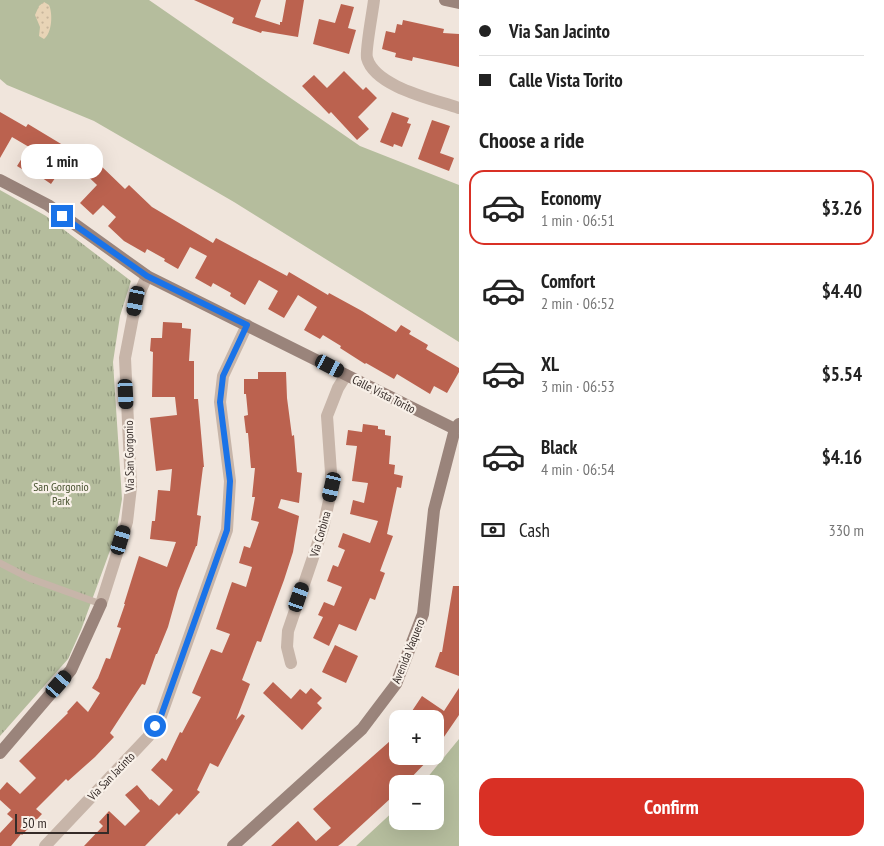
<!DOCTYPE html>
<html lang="en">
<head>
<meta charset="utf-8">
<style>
	body { margin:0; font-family:"PT Sans Narrow",sans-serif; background:#f6f6f6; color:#222; height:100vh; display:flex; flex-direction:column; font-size:19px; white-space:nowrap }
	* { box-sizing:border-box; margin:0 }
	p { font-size:16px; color:#767676 }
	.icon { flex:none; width:28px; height:28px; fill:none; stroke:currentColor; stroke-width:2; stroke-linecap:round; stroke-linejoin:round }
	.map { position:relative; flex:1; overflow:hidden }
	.drawer { display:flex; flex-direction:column; background:#fff; width:425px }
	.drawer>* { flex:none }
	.banner { display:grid; align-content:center; height:110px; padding:0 20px; background:#fff }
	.fabs { position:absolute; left:389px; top:710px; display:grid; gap:10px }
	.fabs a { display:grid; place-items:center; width:55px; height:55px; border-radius:10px; background:#fff; box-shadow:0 5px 20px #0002; font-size:25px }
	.scale { position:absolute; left:15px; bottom:12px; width:94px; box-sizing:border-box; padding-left:5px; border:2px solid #352b28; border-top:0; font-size:14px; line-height:18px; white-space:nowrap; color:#352b28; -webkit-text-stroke:4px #f8f0e8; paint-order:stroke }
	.end { position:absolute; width:22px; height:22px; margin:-11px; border:6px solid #1a73e8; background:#fff; box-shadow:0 0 0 2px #fff }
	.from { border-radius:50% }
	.bubble { position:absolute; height:35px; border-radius:15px; background:#fff; box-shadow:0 5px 20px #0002; font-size:16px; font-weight:700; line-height:35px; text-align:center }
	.car { position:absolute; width:15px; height:30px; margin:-15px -8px; border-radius:6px; box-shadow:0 0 4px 1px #0007; background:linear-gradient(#222 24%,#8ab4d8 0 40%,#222 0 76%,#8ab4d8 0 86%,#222 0) }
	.banner b { display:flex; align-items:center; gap:18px; height:48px; font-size:19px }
	.banner b+b { border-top:1px solid #e0e0e0 }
	.banner i { width:12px; height:12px; background:#222 }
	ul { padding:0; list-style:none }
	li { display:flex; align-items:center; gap:15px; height:75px; margin:0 10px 8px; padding:0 10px; border:2px solid transparent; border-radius:15px }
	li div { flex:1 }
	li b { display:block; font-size:19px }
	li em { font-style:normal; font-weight:700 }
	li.selected { border-color:#d93025 }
	li>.icon { width:45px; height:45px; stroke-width:1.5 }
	h2 { padding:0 20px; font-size:22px; line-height:60px }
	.pay { display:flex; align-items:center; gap:12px; height:55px; padding:0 20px; font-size:19px }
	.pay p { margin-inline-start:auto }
	.action { display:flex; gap:10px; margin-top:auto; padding:10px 20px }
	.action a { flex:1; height:58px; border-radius:15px; background:#d93025; color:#fff; font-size:20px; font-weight:700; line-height:58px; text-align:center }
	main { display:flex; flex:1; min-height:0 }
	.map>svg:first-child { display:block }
</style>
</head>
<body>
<main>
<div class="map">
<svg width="459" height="846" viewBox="0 0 459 846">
	<defs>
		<pattern id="sand-dots" width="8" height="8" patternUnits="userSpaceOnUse" patternTransform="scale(1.25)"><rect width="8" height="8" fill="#e8d4b6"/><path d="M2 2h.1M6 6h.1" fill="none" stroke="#c8b69c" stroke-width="1.8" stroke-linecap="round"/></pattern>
		<pattern id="park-tufts" width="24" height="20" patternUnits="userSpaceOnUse" patternTransform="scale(1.25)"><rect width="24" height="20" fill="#b5bd9d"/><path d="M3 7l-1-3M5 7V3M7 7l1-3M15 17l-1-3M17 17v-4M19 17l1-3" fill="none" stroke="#949a80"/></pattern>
	</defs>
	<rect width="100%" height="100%" fill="#f0e5dc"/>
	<path fill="#b5bd9d" d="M0,0H149L360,146L459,185V342L234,202L94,121L7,85L0,79Z
		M459,739V846H356L397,808L398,821H435V784H422Z"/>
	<path fill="url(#sand-dots)" d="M44,2L49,5C53,14 52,33 44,39L39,36L40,27L35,15L39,6Z"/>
	<path fill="url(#park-tufts)" d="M0,190L46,216L131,281L120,316L113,362L122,499L116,534L81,630L68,659L0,736Z"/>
	<path fill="#bb624f" d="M194,0H261L255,17L280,25V22H282L286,0H304L298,37L262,31L261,33L232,23L234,18Z
		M341,4L354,7L348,28L356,30L349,54L313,44L319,19L335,23Z
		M403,20L444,29L443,33L459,34V67L413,57L412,61L395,57L396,53L382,49L386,31L395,33L397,24L402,25Z
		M344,71L363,90L366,87L377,98L358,117L369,129L357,140L331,112L329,114L302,86L314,75L327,88Z
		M0,112L26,127L28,124L96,165L98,163L125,189L129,185L152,207L213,243L216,238L287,276L289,272L328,295L329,293L362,311L396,332L401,325L411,331L409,334L428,345L426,349L459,368V372L447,393L434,386L430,394L397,374L394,379L366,363L365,364L340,348L341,346L323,335L320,339L304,330L317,307L298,295L284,318L268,309L278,291L259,280L245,305L230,296L231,293L213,283L211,287L195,278L207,256L190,247L178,269L164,261L165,259L147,249L145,253L124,241L108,226L116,217L103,205L93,215L80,203L97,185L80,169L77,173L64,165L51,184L35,173L33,176L17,166L29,147L12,137L0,158Z
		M392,112L409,118L407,123L411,124L402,147L394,144L393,147L380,142Z
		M432,120L450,126L440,153L454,158L449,171L418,159Z
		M163,322L182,323V328L191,329L189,361H194V399H198L204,467H203L197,515L201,516L197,546H196L178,591L168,627L157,654H156L145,685L142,684L110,733L114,737L95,757L68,781L66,779L36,809L42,814L22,835L21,834L11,846H0V833L13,819L7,814L11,810L0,800V790L7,782L20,794L36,778L19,761L68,713L67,712L77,701L88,712L100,693L92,688L98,678L106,658L110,659L121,628L117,627L125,604H124L139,556L167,567L176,542L150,539L152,521H155L158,490L170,491L172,469L156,471L150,418L177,415L175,397H152L153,352L150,351L151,338H162Z
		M258,372H286L287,398L292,436L294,435L297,472L302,473L299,503L281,499L278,508L299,516L293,552L284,580L261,642L257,641L242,680L250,684L236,720L242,714L245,716L218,767L210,763L197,790L200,792L179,815L177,813L145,846H84L103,826L99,822L109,811L125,826L140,811L125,795L137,785L150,800L151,799L159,806L173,790L151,770L162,758L166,761L180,732L182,733L201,697L192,693L211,649L222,653L230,634L216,629L232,582L246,587L252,567L239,563L244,546L250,548L259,522L251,520L255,497H252L255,468H251L248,433H246L244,416L248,415L246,394H244V379H258Z
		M363,424L378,426V429L385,430V435L391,436L389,464L395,465L394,474L403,476L401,488L397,487L387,534L393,536L380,571L385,573L375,600L370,598L356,631L339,624L329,646L313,638L323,617L318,615L324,602L334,606L342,587L327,581L333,565L338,567L345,550L338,547L343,533L370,543L378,521L350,514L353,500L364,503L368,483L352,481L357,446L346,445L348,430L362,432Z
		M453,586H459V676L435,667L440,652H442Z
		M335,645L358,656L346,683L322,672Z
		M273,682L291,699L300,689L306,694L311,688L322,698L317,703L322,708L302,730L263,693Z
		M459,688V715L435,750V719H408L414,712L412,711L422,696L444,711Z
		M398,734V756H432L405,784H398V790L390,797L391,798L342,843L338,846H271L298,821L316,841L331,828L313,809Z"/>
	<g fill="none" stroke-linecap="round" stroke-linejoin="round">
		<path stroke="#c7b5a9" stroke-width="7" d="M0,563L29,578L101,604"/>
		<path stroke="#c7b5a9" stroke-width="12" d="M374,0C373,10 365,51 367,58C375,87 433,99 459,108
			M101,604L127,522L131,487L125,358L136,301L147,276
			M291,663L287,647L288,631L323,528L332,487L327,416L338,388L346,375
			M45,846L148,737L161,716L227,530L230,481L220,402L223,376L247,325"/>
		<path stroke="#9a847b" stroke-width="12" d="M445,0L459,3
			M0,180L48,205L147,276L455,429
			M0,753L71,670L101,604
			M233,846L362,729L396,684L423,614L434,510L455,429L459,424"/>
	</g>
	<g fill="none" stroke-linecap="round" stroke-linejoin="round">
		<path stroke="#1a73e8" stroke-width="6" d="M62,216L147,276L247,325L223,376L220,402L230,481L227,530L161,716L155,726"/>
	</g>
	<g text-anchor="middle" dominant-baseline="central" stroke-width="4.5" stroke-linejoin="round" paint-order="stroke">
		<g font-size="12" fill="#352b28" stroke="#f8f0e8">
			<text transform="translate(384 394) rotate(27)">Calle Vista Torito</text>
			<text transform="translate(129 456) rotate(-91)">Via San Gorgonio</text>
			<text transform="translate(320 534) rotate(-74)">Via Corbina</text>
			<text transform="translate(408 651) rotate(-68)">Avenida Vaquero</text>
			<text transform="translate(111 776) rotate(-46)">Via San Jacinto</text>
		</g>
		<g font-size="12" fill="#46512e" stroke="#f8f0e8">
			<text x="61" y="486">San Gorgonio<tspan x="61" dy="14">Park</tspan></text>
		</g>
	</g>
</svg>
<div class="fabs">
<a>+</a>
<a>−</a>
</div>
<div class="scale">50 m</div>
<i class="end from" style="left:155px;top:726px"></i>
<i class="end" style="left:62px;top:216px"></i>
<div class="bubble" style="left:21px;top:144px;width:82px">1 min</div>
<i class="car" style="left:136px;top:301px;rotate:191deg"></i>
<i class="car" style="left:330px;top:366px;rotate:117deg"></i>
<i class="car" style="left:126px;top:394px;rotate:177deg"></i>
<i class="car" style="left:332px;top:487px;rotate:193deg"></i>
<i class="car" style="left:121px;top:540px;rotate:17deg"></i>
<i class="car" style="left:299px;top:597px;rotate:19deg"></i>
<i class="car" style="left:59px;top:684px;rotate:41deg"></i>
</div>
<section class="drawer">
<div class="banner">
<b><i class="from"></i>Via San Jacinto</b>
<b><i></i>Calle Vista Torito</b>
</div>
<h2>Choose a ride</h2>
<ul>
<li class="selected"><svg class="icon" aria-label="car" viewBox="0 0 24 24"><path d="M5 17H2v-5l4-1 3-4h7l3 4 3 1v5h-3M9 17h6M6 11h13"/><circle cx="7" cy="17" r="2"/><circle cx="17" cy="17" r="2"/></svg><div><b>Economy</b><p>1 min · 06:51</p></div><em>$3.26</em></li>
<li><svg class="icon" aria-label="car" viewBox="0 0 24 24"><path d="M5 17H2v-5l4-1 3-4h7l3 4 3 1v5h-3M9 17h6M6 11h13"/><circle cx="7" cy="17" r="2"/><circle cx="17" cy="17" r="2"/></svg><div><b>Comfort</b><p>2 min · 06:52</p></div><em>$4.40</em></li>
<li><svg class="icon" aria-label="car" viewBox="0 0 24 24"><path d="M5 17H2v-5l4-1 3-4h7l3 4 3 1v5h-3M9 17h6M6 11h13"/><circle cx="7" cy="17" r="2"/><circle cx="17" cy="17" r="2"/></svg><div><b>XL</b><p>3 min · 06:53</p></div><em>$5.54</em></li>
<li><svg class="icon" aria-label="car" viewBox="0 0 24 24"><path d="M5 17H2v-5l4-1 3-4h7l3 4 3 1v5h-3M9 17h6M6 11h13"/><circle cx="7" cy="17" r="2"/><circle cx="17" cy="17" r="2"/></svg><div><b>Black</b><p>4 min · 06:54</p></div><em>$4.16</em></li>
</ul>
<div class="pay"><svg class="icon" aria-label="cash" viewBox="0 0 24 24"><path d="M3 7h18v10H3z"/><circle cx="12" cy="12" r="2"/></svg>Cash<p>330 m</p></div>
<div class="action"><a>Confirm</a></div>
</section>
</main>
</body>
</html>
